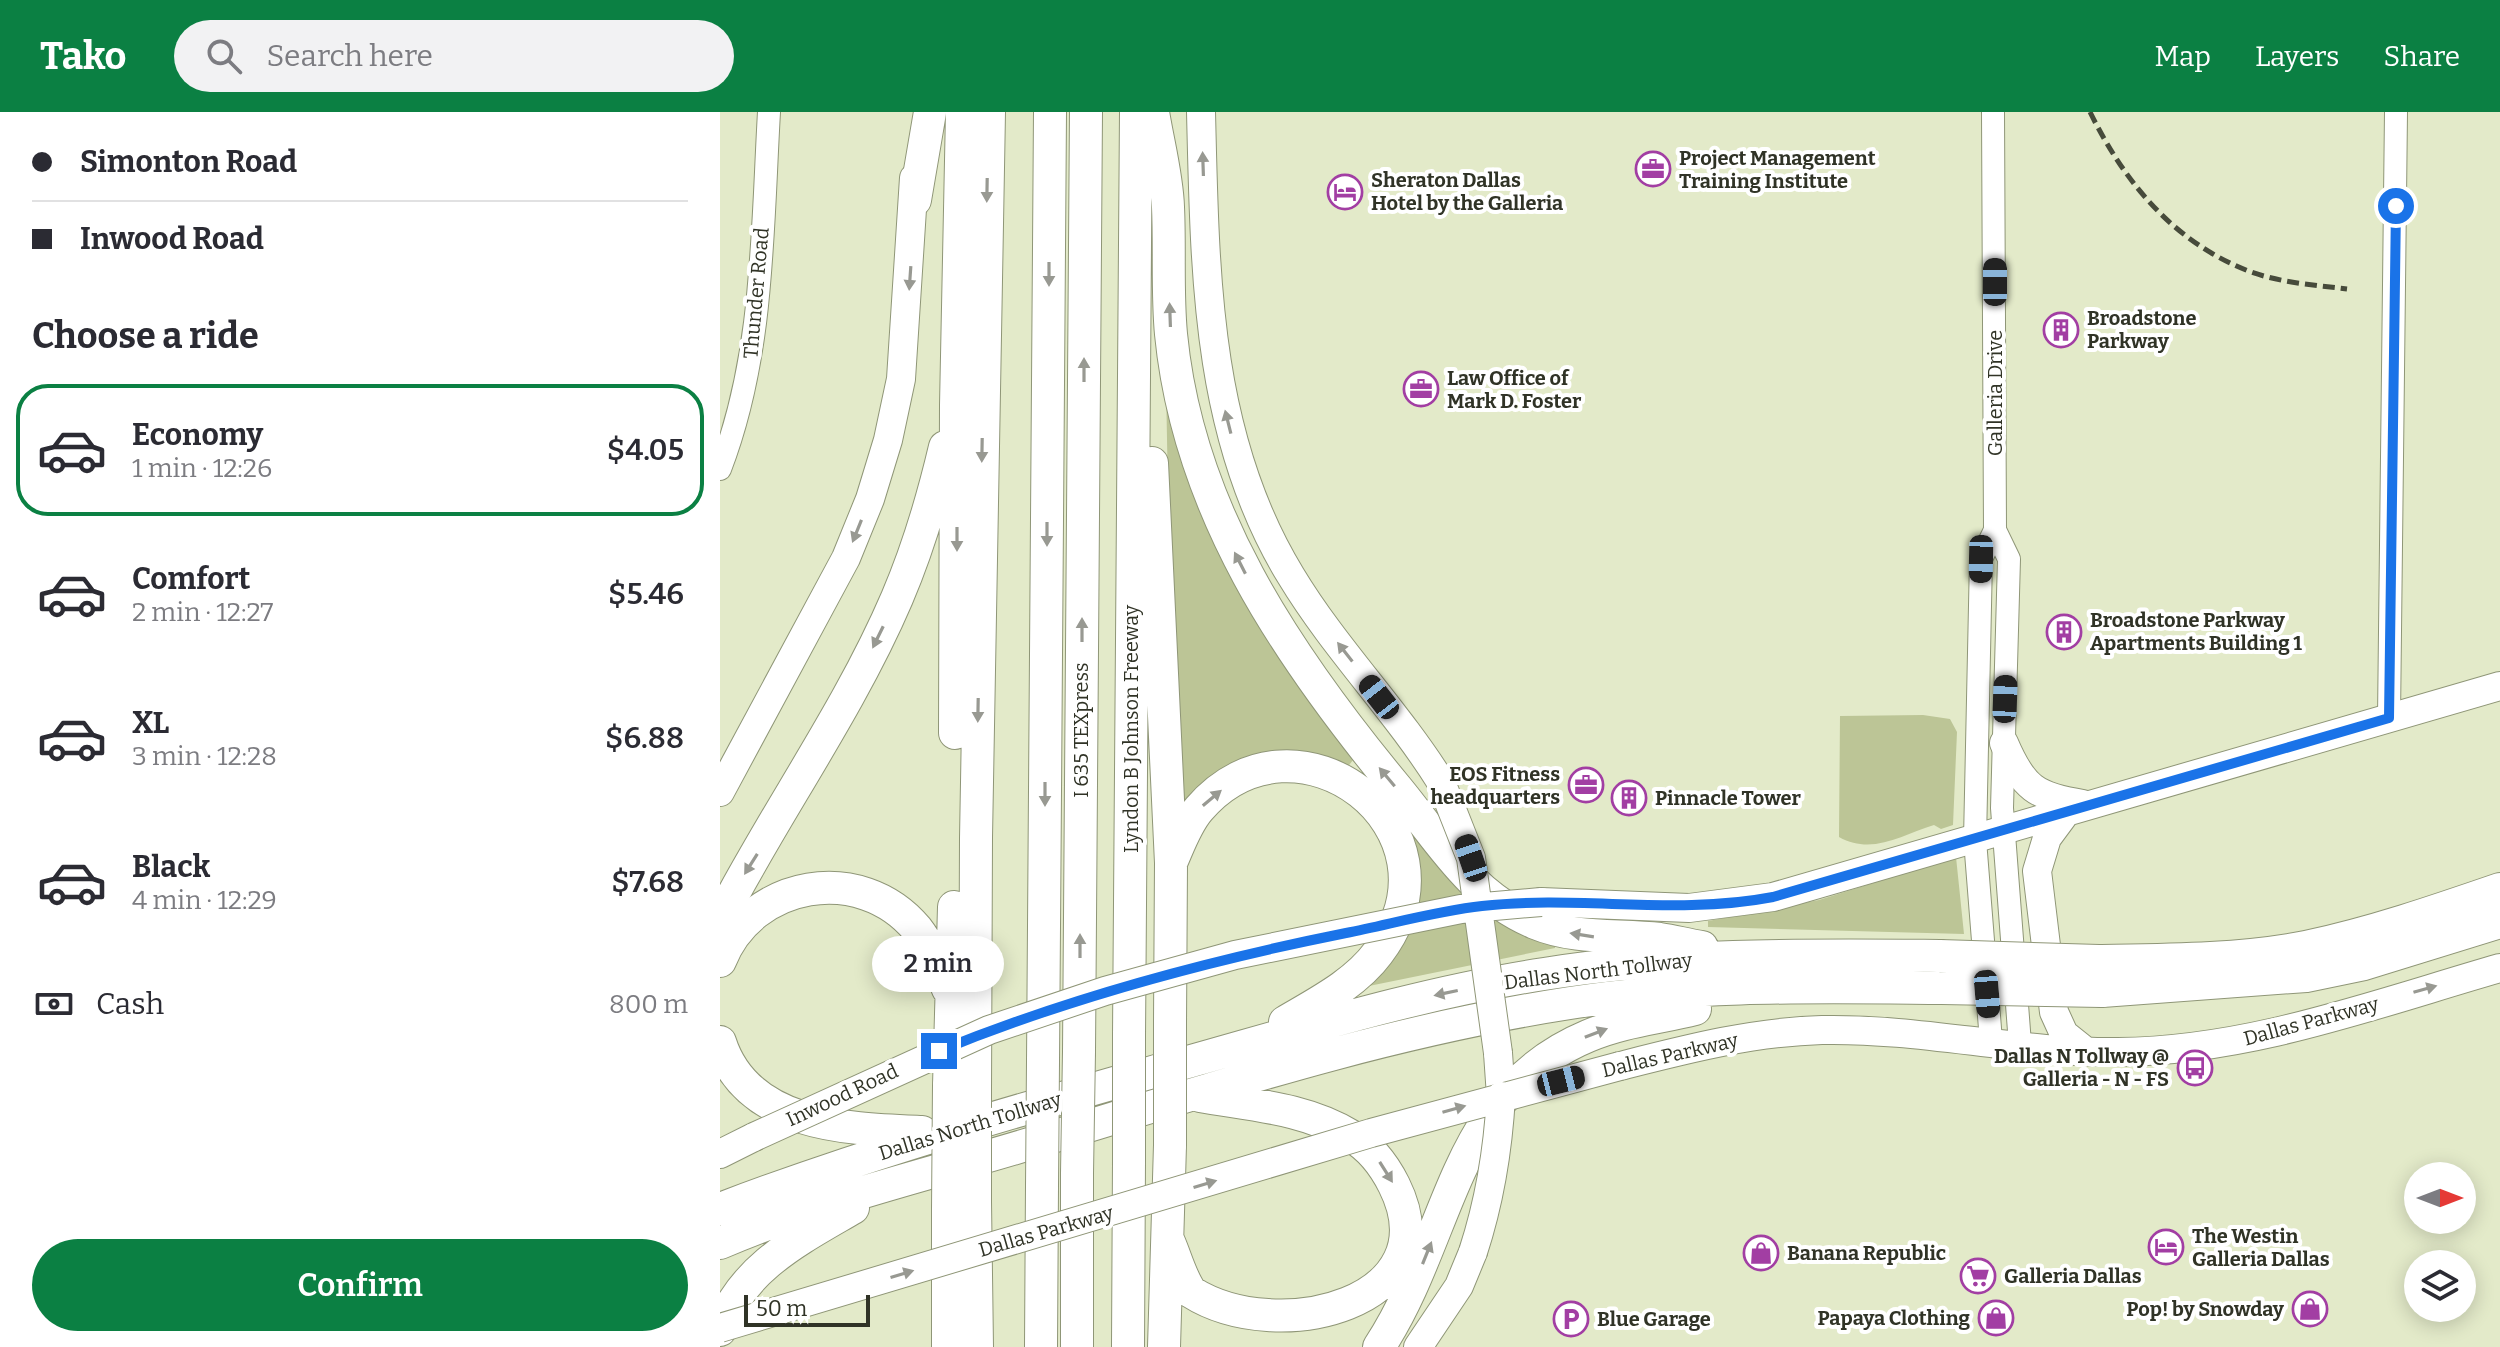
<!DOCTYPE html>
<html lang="en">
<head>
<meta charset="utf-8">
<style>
	body { margin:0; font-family:Bitter,serif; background:#f2f2f3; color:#2b2b33; height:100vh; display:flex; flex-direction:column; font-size:30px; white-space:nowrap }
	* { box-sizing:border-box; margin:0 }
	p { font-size:26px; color:#7c7c81 }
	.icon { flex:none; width:44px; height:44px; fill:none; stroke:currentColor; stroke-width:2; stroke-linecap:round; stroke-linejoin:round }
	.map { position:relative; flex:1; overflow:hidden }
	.details { display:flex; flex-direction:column; background:#fff; width:720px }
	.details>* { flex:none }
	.banner { display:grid; align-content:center; height:176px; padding:0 32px; background:#fff }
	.needle { width:52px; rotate:90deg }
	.tools { position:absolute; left:1684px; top:1050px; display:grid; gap:16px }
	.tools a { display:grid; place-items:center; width:72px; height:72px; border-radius:50%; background:#fff; box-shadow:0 4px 20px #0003; font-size:40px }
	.scale { position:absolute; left:24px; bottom:20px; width:126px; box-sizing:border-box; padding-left:8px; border:4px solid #303326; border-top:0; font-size:22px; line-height:28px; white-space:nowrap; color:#303326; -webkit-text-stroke:6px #fff; paint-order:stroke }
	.end { position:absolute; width:36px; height:36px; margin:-18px; border:10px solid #1a73e8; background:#fff; box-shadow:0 0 0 4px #fff }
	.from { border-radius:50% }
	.bubble { position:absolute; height:56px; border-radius:28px; background:#fff; box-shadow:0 4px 20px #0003; font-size:26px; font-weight:600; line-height:56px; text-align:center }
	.car { position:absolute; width:24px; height:48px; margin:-24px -12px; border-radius:10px; box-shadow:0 0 6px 2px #0007; background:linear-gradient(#222 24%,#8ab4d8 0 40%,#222 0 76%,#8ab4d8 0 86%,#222 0) }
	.banner b { display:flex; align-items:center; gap:28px; height:76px; font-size:30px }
	.banner b+b { border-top:2px solid #e1e1e2 }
	.banner i { width:20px; height:20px; background:#2b2b33 }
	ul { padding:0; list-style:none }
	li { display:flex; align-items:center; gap:24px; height:132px; margin:0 16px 12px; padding:0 16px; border:4px solid transparent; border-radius:32px }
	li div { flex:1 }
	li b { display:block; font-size:30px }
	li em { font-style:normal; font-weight:600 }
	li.active { border-color:#0b8043 }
	li>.icon { width:72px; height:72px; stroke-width:1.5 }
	h2 { padding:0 32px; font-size:36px; line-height:96px }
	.pay { display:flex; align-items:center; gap:20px; height:88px; padding:0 32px; font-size:30px }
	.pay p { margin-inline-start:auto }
	.primary-button { display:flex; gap:16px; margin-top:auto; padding:16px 32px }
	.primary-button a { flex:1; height:92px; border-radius:48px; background:#0b8043; color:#fff; font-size:32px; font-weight:600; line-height:92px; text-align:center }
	header { display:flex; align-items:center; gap:48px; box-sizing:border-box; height:112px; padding:0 40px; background:#0b8043; color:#fff }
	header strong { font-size:38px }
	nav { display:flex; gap:44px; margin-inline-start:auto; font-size:28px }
	.search { width:560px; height:72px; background:#f2f2f3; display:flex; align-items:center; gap:20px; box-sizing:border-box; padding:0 28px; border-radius:44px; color:#7c7c81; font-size:30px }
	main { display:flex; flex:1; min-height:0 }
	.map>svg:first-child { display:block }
</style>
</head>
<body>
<header>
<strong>Tako</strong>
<div class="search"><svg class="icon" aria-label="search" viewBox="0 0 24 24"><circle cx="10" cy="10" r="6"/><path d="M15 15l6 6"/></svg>Search here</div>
<nav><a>Map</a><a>Layers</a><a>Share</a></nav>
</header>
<main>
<section class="details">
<div class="banner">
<b><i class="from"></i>Simonton Road</b>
<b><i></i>Inwood Road</b>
</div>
<h2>Choose a ride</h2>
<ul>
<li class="active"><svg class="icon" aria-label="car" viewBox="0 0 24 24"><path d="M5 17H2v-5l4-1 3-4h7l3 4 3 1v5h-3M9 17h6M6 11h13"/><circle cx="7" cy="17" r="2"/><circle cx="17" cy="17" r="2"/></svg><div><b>Economy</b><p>1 min · 12:26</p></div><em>$4.05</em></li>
<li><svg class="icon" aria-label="car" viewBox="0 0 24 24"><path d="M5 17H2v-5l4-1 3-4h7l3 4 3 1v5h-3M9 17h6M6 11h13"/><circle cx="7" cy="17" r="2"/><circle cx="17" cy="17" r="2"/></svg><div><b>Comfort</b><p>2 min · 12:27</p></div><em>$5.46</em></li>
<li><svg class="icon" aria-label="car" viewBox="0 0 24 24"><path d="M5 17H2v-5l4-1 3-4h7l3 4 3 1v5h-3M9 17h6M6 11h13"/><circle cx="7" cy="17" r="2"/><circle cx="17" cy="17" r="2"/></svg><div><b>XL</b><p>3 min · 12:28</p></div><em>$6.88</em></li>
<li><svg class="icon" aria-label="car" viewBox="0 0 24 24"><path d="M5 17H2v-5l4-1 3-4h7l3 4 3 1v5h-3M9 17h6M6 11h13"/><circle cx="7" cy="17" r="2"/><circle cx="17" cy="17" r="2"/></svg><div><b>Black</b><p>4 min · 12:29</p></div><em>$7.68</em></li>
</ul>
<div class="pay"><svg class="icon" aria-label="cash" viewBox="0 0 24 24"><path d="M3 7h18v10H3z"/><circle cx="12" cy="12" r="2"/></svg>Cash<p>800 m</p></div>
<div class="primary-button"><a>Confirm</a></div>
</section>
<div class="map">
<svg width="1780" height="1235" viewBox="0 0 1780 1235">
	<rect width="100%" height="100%" fill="#e3eac9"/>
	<path fill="#bcc596" d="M446,272L637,643L626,657L598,644L552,641L454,709Z
		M1203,603L1230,607L1237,620L1233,713L1221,717L1214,713C1183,722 1153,744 1119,725L1120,604Z
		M693,715L835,828V836L644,875L686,722Z
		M1236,745L1244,822L988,815V809L1099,788Z"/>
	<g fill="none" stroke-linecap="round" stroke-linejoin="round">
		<g stroke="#8f9677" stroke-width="24">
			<path id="minor" d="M1273,0L1275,418L1289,447L1282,696L1300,932
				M0,357C44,243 42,120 49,0
				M1669,606L1676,0
				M1271,929L1255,728L1261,447L1275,418"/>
		</g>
		<g stroke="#8f9677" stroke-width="30">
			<path id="major" d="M481,0C485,159 485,324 571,464C615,537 676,598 721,670
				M1284,631C1303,676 1316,685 1363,692
				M0,680L126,446L150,387L168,328L181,267L194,66
				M1347,699L1327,726L1317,759L1334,900L1344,922L1364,938
				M821,790L969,796L1053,785L1780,574
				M778,941L781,984
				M900,954C967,937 1032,920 1102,918C1201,916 1299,941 1398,940C1530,939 1655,892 1780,856
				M0,1042L34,1025
				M698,1235L739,1174L753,1140"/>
		</g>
		<g stroke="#8f9677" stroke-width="34">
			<path id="highway" d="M433,0C438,31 447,64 448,95C450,137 447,180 451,222C468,397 566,542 675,674C720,728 748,782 815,811C856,828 898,822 940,827C954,829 968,833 982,835
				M195,88L210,0
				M432,351L451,751L450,911
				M235,621L236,293L242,0
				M451,751C459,733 466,712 479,697C576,584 752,717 658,841C635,872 597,891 565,910
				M0,807C56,699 129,598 177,486C198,437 213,386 225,335
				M0,849C31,769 140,749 197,817C211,835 219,856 228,877
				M1379,849C1447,848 1519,848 1586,835C1652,821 1716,799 1780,777
				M1382,879L1586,864L1644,852L1780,810
				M409,924L416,0
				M0,930C27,1015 129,1017 202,1020
				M359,940L366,0
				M323,950L330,0
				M229,974L234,795
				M255,978L256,726L269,0
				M255,1090L257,1235
				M0,1097C149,1040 303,997 457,953C579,919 699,881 824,862C955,841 1088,843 1220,844
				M449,1130C456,1146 461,1166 471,1180C558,1235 733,1191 674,1073C664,1053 650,1035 631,1024C586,996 531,993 480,984
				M0,1131C102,1087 212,1062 319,1029C494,976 668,919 850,891C972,872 1099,875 1222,876
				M0,1218C21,1156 80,1127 133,1096
				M228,1235V1097
				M321,1235L322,1074
				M357,1235V1061
				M408,1235L409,1049
				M444,1235L450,1033
				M659,1235C732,1124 731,981 868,924C903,909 940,906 975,897"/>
		</g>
		<use href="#minor" stroke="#fff" stroke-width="22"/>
		<use href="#major" stroke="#fff" stroke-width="28"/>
		<use href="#highway" stroke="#fff" stroke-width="32"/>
		<path stroke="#474b3b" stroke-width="5" stroke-dasharray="12 6" stroke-linecap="butt" d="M1370,0C1405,71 1454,131 1531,160C1562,171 1595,173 1627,177"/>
		<g stroke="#8f9677" stroke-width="30" stroke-linecap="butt">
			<path id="major-bridge" d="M721,670L751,746L778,941
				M34,1025L269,918L385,879L515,843L741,797L821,790
				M753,1140C770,1088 778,1039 781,984
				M0,1216L651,1021L900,954"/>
		</g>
		<g stroke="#8f9677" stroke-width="34" stroke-linecap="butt">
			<path id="highway-bridge" d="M1220,844L1379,849
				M1222,876L1382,879
				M450,911V1033
				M255,978V1090
				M409,1049V924
				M357,1061L359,940
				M322,1074L323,950
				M228,1097L229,974"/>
		</g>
		<use href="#major-bridge" stroke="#fff" stroke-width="28"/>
		<use href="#highway-bridge" stroke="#fff" stroke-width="32"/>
	</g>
	<defs><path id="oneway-solid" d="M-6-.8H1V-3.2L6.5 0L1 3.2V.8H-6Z" transform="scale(2)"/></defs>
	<g fill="#989992">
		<use href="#oneway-solid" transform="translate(483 52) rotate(-92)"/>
		<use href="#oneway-solid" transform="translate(267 78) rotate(91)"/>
		<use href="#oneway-solid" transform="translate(329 162) rotate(90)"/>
		<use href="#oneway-solid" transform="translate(190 166) rotate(94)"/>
		<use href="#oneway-solid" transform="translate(450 203) rotate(-92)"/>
		<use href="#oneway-solid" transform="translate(364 258) rotate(-90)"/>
		<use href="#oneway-solid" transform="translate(508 310) rotate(-104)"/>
		<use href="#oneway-solid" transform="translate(262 338) rotate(91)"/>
		<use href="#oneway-solid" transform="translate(137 419) rotate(112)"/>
		<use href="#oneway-solid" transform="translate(327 422) rotate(90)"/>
		<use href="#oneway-solid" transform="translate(237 427) rotate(90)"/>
		<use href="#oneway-solid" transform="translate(520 451) rotate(-117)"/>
		<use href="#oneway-solid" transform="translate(362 518) rotate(-90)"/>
		<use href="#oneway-solid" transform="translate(158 525) rotate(116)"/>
		<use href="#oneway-solid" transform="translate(625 540) rotate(-128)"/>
		<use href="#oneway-solid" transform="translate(258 598) rotate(91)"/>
		<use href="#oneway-solid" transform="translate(667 665) rotate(-130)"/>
		<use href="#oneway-solid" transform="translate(325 682) rotate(90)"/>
		<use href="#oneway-solid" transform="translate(492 686) rotate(-40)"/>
		<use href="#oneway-solid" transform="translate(31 752) rotate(122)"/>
		<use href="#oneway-solid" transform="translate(862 823) rotate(-171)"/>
		<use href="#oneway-solid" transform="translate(360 834) rotate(-90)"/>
		<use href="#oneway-solid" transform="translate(1705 877) rotate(-16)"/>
		<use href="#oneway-solid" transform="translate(726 881) rotate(168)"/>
		<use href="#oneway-solid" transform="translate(876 921) rotate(-21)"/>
		<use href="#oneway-solid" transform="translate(734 997) rotate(-16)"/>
		<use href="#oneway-solid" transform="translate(666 1060) rotate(58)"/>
		<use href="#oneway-solid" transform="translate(485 1072) rotate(-17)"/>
		<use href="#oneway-solid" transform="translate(707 1141) rotate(-68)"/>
		<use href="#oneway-solid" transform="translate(182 1162) rotate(-17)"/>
	</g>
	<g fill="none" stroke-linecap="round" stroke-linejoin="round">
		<path stroke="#1a73e8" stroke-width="10" d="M219,939C351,885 486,849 626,821C671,812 717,799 762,794C862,783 954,804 1053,785L1669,606L1676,94"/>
	</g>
	<defs>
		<g id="office-ring" transform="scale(1.8)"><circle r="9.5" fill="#fff" stroke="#a23ea3" stroke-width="1.5"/><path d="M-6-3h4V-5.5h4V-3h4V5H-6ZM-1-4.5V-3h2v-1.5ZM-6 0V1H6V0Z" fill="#a23ea3"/></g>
		<g id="hotel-ring" transform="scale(1.8)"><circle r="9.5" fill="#fff" stroke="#a23ea3" stroke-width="1.5"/><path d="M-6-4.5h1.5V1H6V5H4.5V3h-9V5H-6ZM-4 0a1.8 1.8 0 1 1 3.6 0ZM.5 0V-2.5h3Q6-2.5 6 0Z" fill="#a23ea3"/></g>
		<g id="building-ring" transform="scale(1.8)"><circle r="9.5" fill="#fff" stroke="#a23ea3" stroke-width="1.5"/><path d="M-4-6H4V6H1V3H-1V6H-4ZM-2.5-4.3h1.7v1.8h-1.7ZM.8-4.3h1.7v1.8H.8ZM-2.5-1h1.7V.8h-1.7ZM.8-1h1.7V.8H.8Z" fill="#a23ea3"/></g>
		<g id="bus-ring" transform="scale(1.8)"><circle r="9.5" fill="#fff" stroke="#a23ea3" stroke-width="1.5"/><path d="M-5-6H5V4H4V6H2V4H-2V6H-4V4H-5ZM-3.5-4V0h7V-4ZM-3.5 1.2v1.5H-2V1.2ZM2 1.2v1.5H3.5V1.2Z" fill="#a23ea3"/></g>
		<g id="shop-ring" transform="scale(1.8)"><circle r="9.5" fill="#fff" stroke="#a23ea3" stroke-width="1.5"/><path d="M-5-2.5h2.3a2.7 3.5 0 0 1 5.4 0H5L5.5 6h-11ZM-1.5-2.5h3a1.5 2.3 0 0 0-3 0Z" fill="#a23ea3"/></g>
		<g id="supermarket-ring" transform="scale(1.8)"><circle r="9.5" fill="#fff" stroke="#a23ea3" stroke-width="1.5"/><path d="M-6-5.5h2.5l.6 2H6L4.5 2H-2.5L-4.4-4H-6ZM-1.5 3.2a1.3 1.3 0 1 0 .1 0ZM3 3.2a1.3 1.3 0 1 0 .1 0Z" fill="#a23ea3"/></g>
		<g id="parking-ring" transform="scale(1.8)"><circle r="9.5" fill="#fff" stroke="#a23ea3" stroke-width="1.5"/><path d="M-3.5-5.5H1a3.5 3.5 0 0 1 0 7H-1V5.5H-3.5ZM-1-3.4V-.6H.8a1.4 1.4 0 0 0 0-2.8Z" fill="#a23ea3"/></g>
	</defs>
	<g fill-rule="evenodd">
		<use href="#office-ring" x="933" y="57"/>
		<use href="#hotel-ring" x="625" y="80"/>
		<use href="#building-ring" x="1341" y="218"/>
		<use href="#office-ring" x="701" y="277"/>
		<use href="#building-ring" x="1344" y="520"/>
		<use href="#office-ring" x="866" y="673"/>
		<use href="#building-ring" x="909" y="686"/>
		<use href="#bus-ring" x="1475" y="956"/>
		<use href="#hotel-ring" x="1446" y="1135"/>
		<use href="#shop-ring" x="1041" y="1141"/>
		<use href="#supermarket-ring" x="1258" y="1164"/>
		<use href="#shop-ring" x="1590" y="1197"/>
		<use href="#shop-ring" x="1276" y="1206"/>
		<use href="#parking-ring" x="851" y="1207"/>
	</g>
	<g text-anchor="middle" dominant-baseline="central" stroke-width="8" stroke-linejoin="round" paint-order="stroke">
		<g font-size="20" font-weight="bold" fill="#303326" stroke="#fff" text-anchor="start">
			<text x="959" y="46">Project Management<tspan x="959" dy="23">Training Institute</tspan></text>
			<text x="651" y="68">Sheraton Dallas<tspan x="651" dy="23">Hotel by the Galleria</tspan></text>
			<text x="1367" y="206">Broadstone<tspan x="1367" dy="23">Parkway</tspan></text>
			<text x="727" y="266">Law Office of<tspan x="727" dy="23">Mark D. Foster</tspan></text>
			<text x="1370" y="508">Broadstone Parkway<tspan x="1370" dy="23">Apartments Building 1</tspan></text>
			<text x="840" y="662" text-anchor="end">EOS Fitness<tspan x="840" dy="23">headquarters</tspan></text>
			<text x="935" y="686">Pinnacle Tower</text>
			<text x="1449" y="944" text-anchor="end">Dallas N Tollway @<tspan x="1449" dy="23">Galleria - N - FS</tspan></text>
			<text x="1472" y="1124">The Westin<tspan x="1472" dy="23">Galleria Dallas</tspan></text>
			<text x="1067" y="1141">Banana Republic</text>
			<text x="1284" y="1164">Galleria Dallas</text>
			<text x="1564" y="1197" text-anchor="end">Pop! by Snowday</text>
			<text x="1250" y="1206" text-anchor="end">Papaya Clothing</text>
			<text x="877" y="1207">Blue Garage</text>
		</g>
		<g font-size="20" fill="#303326" stroke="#fff">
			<text transform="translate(36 181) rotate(-85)">Thunder Road</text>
			<text transform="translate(1275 281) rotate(-90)">Galleria Drive</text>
			<text transform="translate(411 617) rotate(-90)">Lyndon B Johnson Freeway</text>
			<text transform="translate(361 618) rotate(-90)">I 635 TEXpress</text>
			<text transform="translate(878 859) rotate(-7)">Dallas North Tollway</text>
			<text transform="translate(1591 909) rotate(-15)">Dallas Parkway</text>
			<text transform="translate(950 943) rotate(-13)">Dallas Parkway</text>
			<text transform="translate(122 983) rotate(-25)">Inwood Road</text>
			<text transform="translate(250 1014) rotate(-17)">Dallas North Tollway</text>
			<text transform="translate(326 1119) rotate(-16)">Dallas Parkway</text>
		</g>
	</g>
</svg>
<div class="tools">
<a><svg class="needle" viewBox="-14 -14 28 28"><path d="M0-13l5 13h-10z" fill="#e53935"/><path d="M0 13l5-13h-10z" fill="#7c7c81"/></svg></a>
<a><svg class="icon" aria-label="layers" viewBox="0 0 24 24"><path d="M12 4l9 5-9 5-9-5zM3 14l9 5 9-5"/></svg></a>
</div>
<div class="scale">50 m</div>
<i class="end from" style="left:1676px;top:94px"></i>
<i class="end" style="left:219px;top:939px"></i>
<div class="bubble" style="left:152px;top:824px;width:132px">2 min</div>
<i class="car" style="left:1275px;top:170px;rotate:0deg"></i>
<i class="car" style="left:1261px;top:447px;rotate:181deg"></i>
<i class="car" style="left:659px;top:585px;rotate:322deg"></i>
<i class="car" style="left:1285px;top:587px;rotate:2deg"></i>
<i class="car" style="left:751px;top:746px;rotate:341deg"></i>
<i class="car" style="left:1267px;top:882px;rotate:175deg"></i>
<i class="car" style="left:841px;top:969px;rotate:76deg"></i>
</div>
</main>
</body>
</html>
